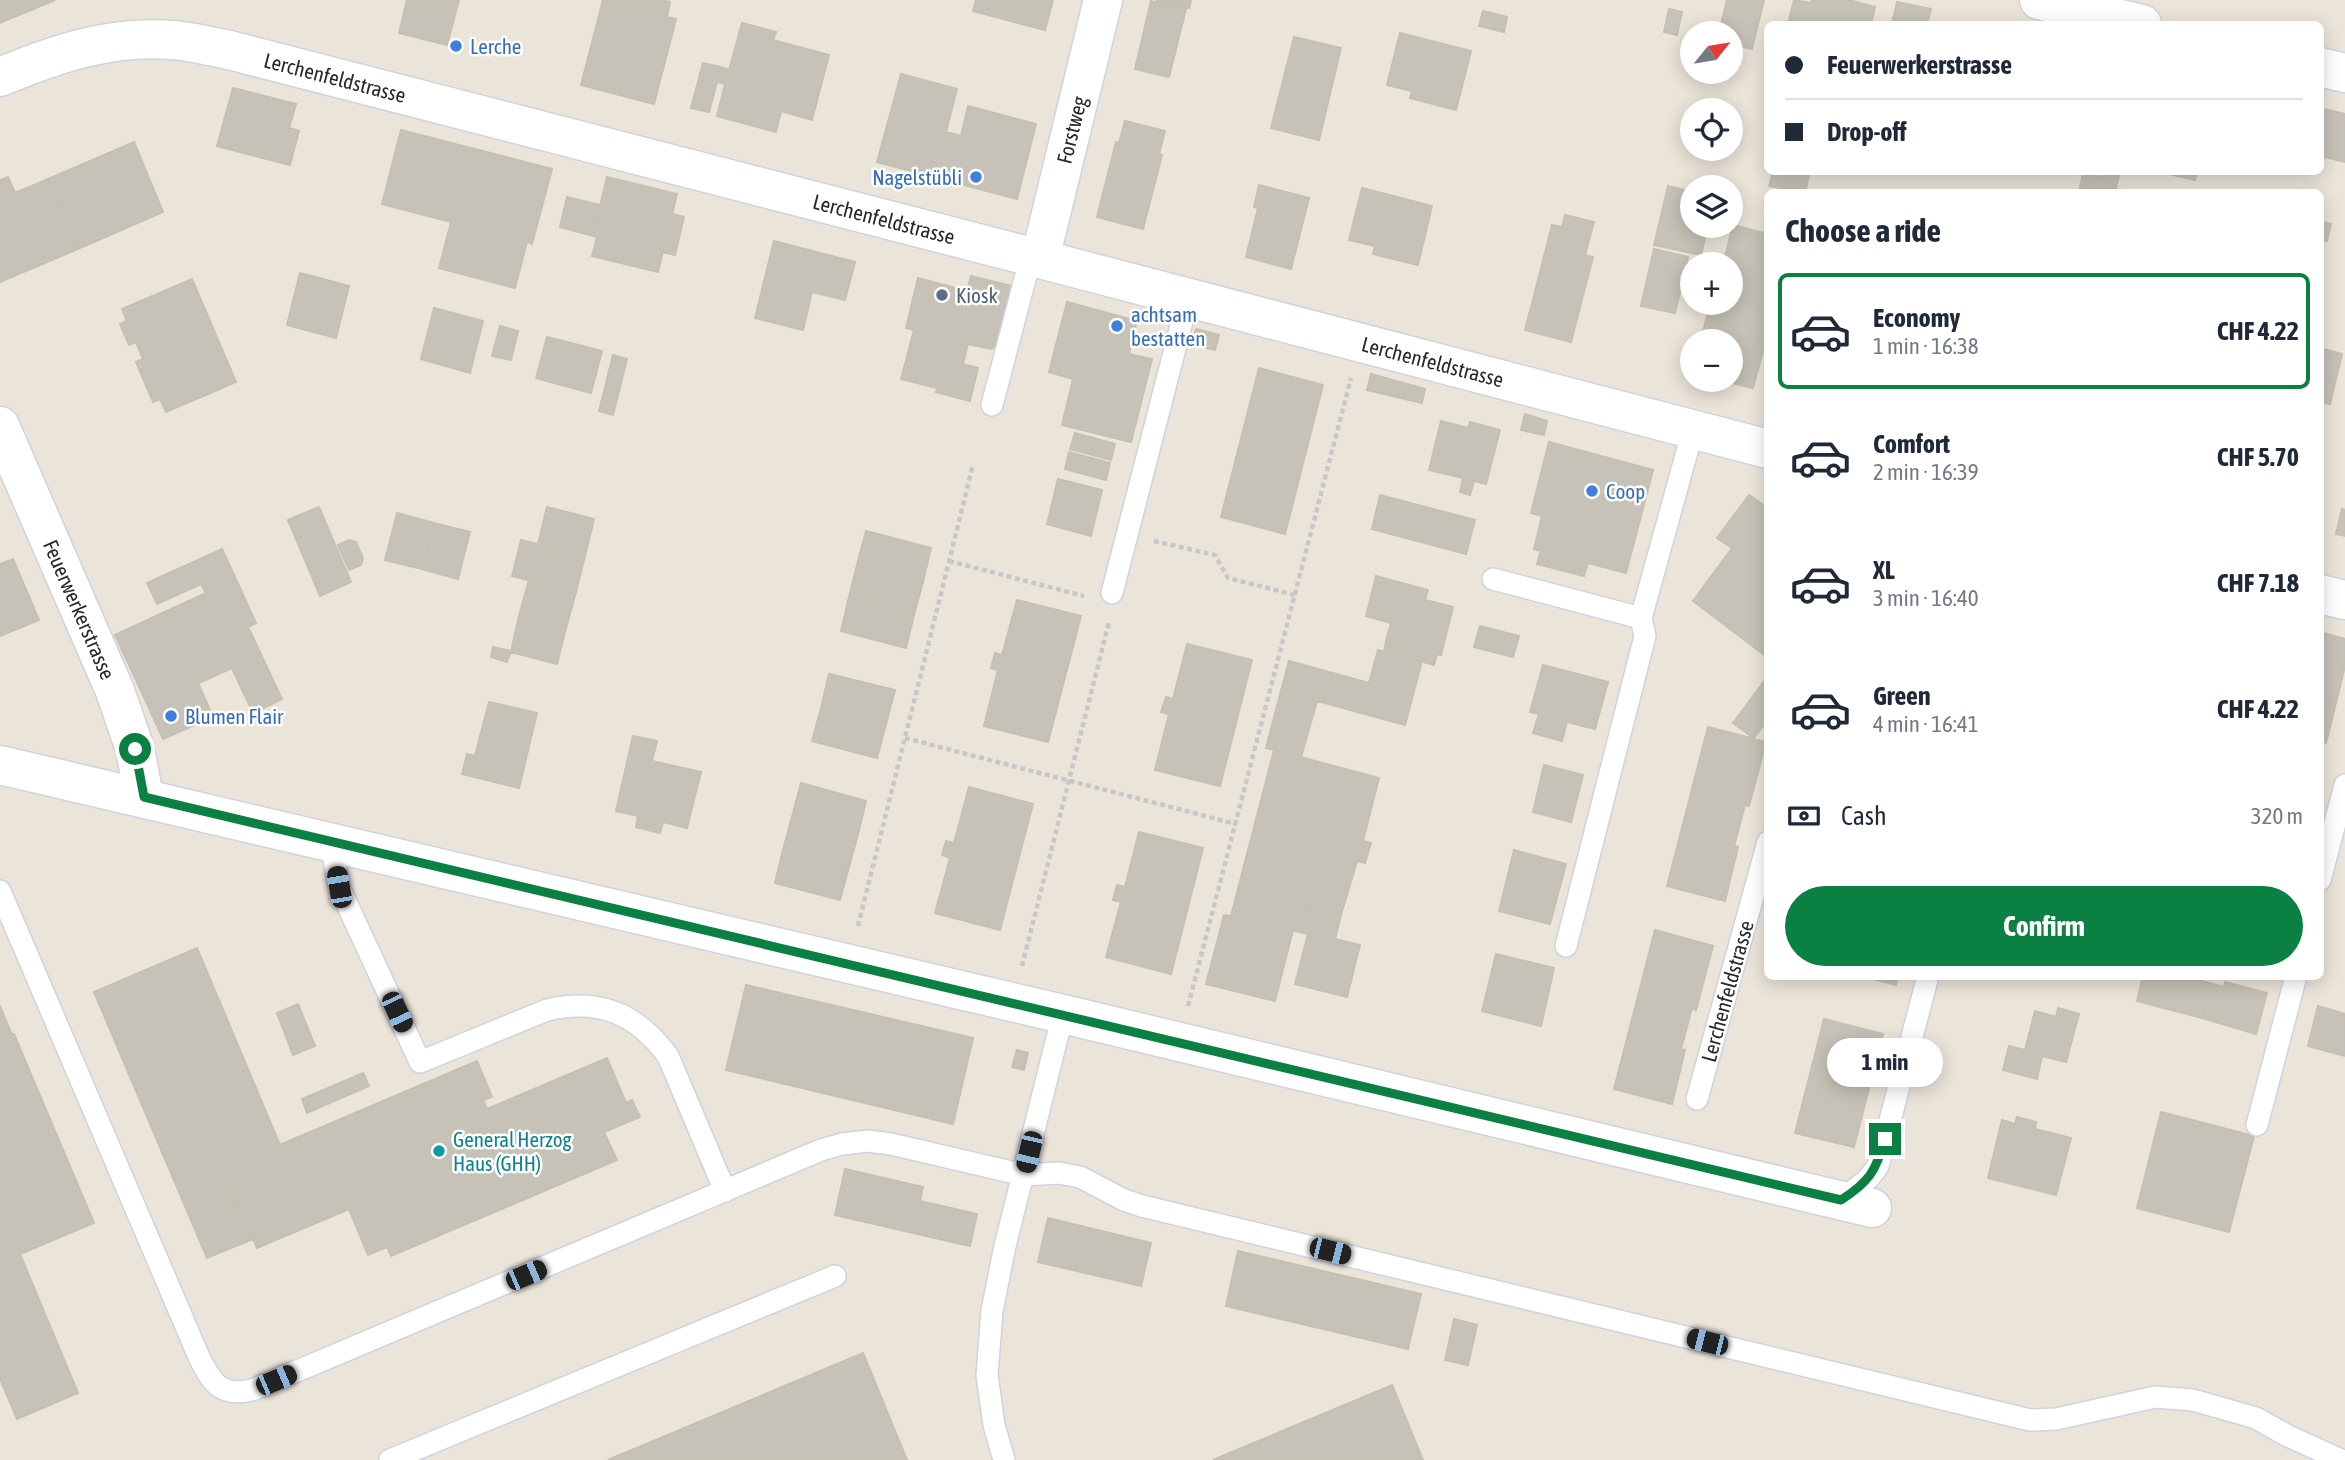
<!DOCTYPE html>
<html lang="en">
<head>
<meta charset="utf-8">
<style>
	body { margin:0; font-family:"Asap Condensed",sans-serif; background:#f6f6f7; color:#1f2937; height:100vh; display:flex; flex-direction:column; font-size:26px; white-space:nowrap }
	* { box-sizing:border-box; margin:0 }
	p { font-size:23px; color:#747a83 }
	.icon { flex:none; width:38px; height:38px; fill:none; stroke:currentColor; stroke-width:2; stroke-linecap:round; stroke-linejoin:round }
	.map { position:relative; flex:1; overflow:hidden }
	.drawer { position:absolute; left:1764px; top:189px; width:560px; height:791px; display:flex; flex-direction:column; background:#fff; border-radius:10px; box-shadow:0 4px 18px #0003 }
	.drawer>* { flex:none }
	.hud { position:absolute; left:1764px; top:21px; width:560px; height:154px; border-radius:10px; box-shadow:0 4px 18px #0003; display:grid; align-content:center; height:154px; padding:0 21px; background:#fff }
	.needle { width:46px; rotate:60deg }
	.controls { position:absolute; left:1680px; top:21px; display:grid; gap:14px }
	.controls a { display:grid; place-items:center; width:63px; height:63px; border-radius:50%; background:#fff; box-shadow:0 4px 18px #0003; font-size:35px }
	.end { position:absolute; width:32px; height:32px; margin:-16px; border:9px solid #0b8043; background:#fff; box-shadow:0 0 0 4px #fff }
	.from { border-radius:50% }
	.bubble { position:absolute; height:49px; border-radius:24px; background:#fff; box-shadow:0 4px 18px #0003; font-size:23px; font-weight:700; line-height:49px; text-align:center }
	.car { position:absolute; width:21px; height:42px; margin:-21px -10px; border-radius:9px; box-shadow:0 0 5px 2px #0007; background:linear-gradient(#222 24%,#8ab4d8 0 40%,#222 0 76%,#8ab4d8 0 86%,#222 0) }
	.hud b { display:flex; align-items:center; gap:24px; height:66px; font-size:26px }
	.hud b+b { border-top:2px solid #e0e1e3 }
	.hud i { width:18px; height:18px; background:#1f2937 }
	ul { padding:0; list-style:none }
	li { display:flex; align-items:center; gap:21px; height:116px; margin:0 14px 10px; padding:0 7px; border:4px solid transparent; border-radius:10px }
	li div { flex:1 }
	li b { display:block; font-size:26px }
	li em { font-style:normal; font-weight:700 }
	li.current { border-color:#0b8043 }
	li>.icon { width:63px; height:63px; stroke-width:1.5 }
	h2 { padding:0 21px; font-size:32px; line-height:84px }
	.pay { display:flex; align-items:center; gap:18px; height:77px; padding:0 21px; font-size:26px }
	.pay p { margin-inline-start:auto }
	.cta { display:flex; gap:14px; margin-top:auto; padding:14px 21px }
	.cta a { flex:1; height:80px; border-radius:42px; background:#0b8043; color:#fff; font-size:28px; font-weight:700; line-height:80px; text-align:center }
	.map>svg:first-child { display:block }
</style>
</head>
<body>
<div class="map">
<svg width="2345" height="1460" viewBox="0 0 2345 1460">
	<rect width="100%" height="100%" fill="#ebe4d9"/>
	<path fill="#c6c2b8" stroke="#c6c0b3" stroke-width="2" d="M0,0H55L0,23Z
		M407,0H459L447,45L399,33Z
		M603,0H662L670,2L667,17L676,19L654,104L581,85Z
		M976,0H1053L1045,30L973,11Z
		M1156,0H1191L1189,8Z
		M1727,0H1764L1752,49L1731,44V33H1719Z
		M1794,0L1811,3L1812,0H1849L1875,7L1871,24H1788Z
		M1151,1L1186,9L1169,77L1135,69Z
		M1897,2L1931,9L1927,24H1892Z
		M1669,9L1682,12L1677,35L1664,32Z
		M1483,11L1507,17L1504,32L1479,26Z
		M742,23L776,32L773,40L829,55L812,120L781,111L776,132L717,116L725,84L717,82L721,67L729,70Z
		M1400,33L1471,51L1456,110L1410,98L1412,91L1387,85Z
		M1294,37L1341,48L1319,140L1271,128Z
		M703,63L721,67L709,112L691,108Z
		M901,74L957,89L946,132L961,136L968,106L1036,124L1017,199L877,162Z
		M233,88L296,104L289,128L299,131L290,165L217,146Z
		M2320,108L2345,114V162L2320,156Z
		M1125,121L1165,131L1159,154L1162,155L1143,229L1097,217L1116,142L1119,143Z
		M401,130L552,169L532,244L527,242L515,288L439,268L451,222L382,204Z
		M134,142L163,212L78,249L48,179Z
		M1773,172H1810L1805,192L1769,186Z
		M2102,172H2120L2115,192H2079L2083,173L2100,177Z
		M2160,172H2197L2195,180Z
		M8,177L15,193L48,179L78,249L0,282V180Z
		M607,177L677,194L658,272L592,256L597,237L593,236Z
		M1259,185L1309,198L1291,269L1246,257L1258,208L1254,207Z
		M1668,186L1692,192V226H1708L1701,255L1654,245Z
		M1362,188L1432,206L1418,265L1373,254L1375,246L1349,240Z
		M567,197L600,205L593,236L560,227Z
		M672,214L684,217L675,255L663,252Z
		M1565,215L1594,222L1585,255L1547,245L1552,225L1562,227Z
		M2320,221L2331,224L2327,241L2320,239Z
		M1733,225L1768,234V332L1753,388L1719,380H1731V341H1701L1708,311H1712L1714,303H1731V264H1723Z
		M774,241L855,262L845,300L812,292L803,330L755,318Z
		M1547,245L1593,257L1571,342L1525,330Z
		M1654,249L1688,257L1675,313L1641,306Z
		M300,273L349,286L336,338L287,325Z
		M971,276L1011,286L995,347L991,349L968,344L963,364L978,368L970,401L936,392L937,388L901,379L914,330L906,328L918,278L967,291Z
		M192,279L236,382L166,412L160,399L153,402L136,362L143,359L136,342L129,345L120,324L127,321L122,309Z
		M1067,302L1137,321L1129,354L1152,359L1131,442L1062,425L1073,379L1049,372Z
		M434,308L483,321L470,373L421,359Z
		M500,326L518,331L511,360L492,356Z
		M1196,329L1219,335L1215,350L1192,344Z
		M547,337L602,351L591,393L536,378Z
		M2320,348L2342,354L2330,404L2320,402Z
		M613,355L627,359L613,415L599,411Z
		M1259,368L1323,385L1285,534L1221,517Z
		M1371,374L1425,389L1422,403L1367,390Z
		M1525,414L1547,421L1544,435L1521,430Z
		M1441,421L1468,428L1470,422L1500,430L1486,484L1474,481L1470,495L1460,492L1463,478L1429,470Z
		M1075,433L1115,444L1111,460L1070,449Z
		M1549,442L1653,470L1626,573L1588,563L1584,576L1537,564L1541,551L1534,549L1542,516L1531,513Z
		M1069,452L1110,463L1106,480L1065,469Z
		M1058,479L1102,490L1091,536L1047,524Z
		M1380,495L1475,520L1466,554L1372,529Z
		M1749,495L1768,508L1767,657L1693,601L1732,548L1717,538Z
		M319,507L351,582L320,596L288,520Z
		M547,507L594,519L585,556L538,544Z
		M2342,509L2345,510V536L2336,534Z
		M397,513L434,523L422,569L385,560Z
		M434,523L470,532L458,579L422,569Z
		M866,531L931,548L923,582L857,565Z
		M349,540L356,542L363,558L361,565L349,570L338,545Z
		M521,540L585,556L576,592L512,576Z
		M222,549L256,623L248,627L282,699L253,713L232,668L148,706L115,635L206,593L201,584L157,604L147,583Z
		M13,559L39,620L0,636V564Z
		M857,565L923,582L914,615L849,597Z
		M1376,576L1428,590L1425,600L1453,607L1441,655L1437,654L1434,665L1406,657L1409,647L1386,641L1391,623L1366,616Z
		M529,580L576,592L566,628L519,616Z
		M849,597L914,615L906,648L841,631Z
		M1017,600L1081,616L1048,742L984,726L998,670L991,668L995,653L1002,655Z
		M519,616L566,628L557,664L511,652Z
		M1480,626L1519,636L1513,657L1474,647Z
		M2320,632L2345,639V666L2326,743L2320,741Z
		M1386,641L1409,647L1406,657L1422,661L1405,725L1281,691L1289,661L1369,683L1378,650L1384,652Z
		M1187,644L1252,660L1220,786L1155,770L1169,714L1161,712L1166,697L1173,699Z
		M493,647L511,651L507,662L491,657Z
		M1543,665L1608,682L1595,729L1567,722L1562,741L1533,733L1539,714L1530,712Z
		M829,674L895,690L886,724L821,708Z
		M1768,676V719L1754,738L1733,723Z
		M198,683L213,717L163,739L148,706Z
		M1281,691L1317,701L1301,757L1266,748Z
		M489,702L537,713L519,788L462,774L467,754L475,756Z
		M821,708L886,724L877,758L812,741Z
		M1708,727L1766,742L1749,806L1745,805L1734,846L1738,847L1725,901L1667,886Z
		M633,736L657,741L652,761L701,772L687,828L663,822L660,833L636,827L638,816L616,811Z
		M1274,750L1379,778L1363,841L1371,843L1365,863L1357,861L1341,915L1306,906L1299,932L1293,930L1275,1001L1206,984L1224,915L1231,916Z
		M1544,765L1583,775L1571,822L1533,812Z
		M801,783L866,801L858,834L792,817Z
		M969,787L1033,804L1000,930L935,913L950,858L942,855L946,841L954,843Z
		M792,817L858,834L849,867L783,850Z
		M1139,832L1203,848L1171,974L1106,957L1121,902L1113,900L1117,885L1125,887Z
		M783,850L849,867L840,900L775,883Z
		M1514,850L1566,864L1550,924L1499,911Z
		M1306,906L1341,915L1335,939L1360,945L1347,997L1295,984L1308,934L1299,932Z
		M1655,930L1713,946L1696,1010L1692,1008L1681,1049L1685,1050L1672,1104L1614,1089Z
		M197,948L280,1145L251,1157L259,1175L223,1190L231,1207L238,1204L253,1239L207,1258L94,992Z
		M1496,954L1554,968L1541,1026L1482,1011Z
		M1862,976H1898L1896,985Z
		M2143,976H2195L2194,979L2210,983L2202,1018L2137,1001Z
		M2225,982L2267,993L2256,1034L2202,1018L2210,983L2224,987Z
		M746,985L973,1038L953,1124L726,1070Z
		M298,1004L315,1046L293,1055L277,1013Z
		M0,1006L12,1035L14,1034L94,1223L20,1254L78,1393L17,1419L0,1379Z
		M2318,1006L2345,1014V1056L2308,1046Z
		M2058,1008L2079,1014L2066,1062L2042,1056L2037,1079L2003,1070L2009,1046L2025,1050L2035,1011L2056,1017Z
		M1824,1019L1883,1034L1854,1147L1795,1133Z
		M1017,1050L1028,1053L1024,1070L1012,1067Z
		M607,1058L626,1103L632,1100L640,1117L604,1132L617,1160L391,1256L387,1247L368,1255L349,1209L257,1248L238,1204L231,1207L223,1190L259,1175L251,1157L477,1061L492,1097L483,1100L487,1109Z
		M363,1073L369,1086L307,1113L302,1099Z
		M2161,1112L2254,1136L2229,1232L2137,1208Z
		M2017,1117L2036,1122L2035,1129L2071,1138L2056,1195L1988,1178L2002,1120L2015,1124Z
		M845,1169L923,1187L920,1201L977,1214L970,1246L835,1215Z
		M1048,1218L1151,1243L1141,1286L1038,1262Z
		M1238,1251L1421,1294L1408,1349L1226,1306Z
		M1454,1319L1477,1325L1468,1365L1445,1360Z
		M863,1353L907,1460H608Z
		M1392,1385L1423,1460H1213Z"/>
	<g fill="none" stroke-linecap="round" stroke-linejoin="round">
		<g stroke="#cfd2e2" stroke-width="24">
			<g id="lane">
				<path d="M992,405L1031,256"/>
				<path d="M1493,579L1641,618L1693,430"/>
				<path d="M1112,593L1188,298"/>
				<path d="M331,841L339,887L420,1062L547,1010C599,998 636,1013 668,1056L725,1191"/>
				<path d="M2320,880L2345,785"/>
				<path d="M0,891L199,1357C212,1383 220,1397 252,1390L821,1150L842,1144L868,1141L891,1144L1024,1175L1059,1173L1080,1177L1124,1200L1142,1206L2030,1420L2056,1419L2155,1397L2193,1400L2256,1418L2288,1436L2341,1460"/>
				<path d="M1566,946L1645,636L1641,618"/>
				<path id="s1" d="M1697,1099L1768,842"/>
				<path d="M2257,1125L2296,976"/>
				<path d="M1841,1200L1868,1179L1878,1166L1928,976"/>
				<path d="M390,1460L835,1276"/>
				<path d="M1004,1460L994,1425L987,1375L992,1311L1005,1246L1063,1014"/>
			</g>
		</g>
		<g stroke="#cfd2e2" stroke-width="41">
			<g id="street">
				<path d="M2039,0L2142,24"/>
				<path d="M2320,67L2345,73"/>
				<path id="s2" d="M0,77C55,54 111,35 172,40C190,41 208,46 225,49L1040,259L1768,449"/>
				<path id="s3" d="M1040,259L1103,0"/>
				<path id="s4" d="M0,426L115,691L135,749L144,797"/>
				<path d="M2320,594L2345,600"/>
				<path d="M0,765L1063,1014L1872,1208"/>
			</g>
		</g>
		<path stroke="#c7c7c7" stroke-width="4.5" stroke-dasharray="5 3.5" stroke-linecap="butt" d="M1154,541L1215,555L1228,578L1295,595
			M949,561L1084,596
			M905,738L1236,824
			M858,926L973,465
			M1022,966L1109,622
			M1188,1006L1351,378"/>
		<use href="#lane" stroke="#fff" stroke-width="21"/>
		<use href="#street" stroke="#fff" stroke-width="38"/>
	</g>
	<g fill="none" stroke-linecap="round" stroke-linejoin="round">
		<path stroke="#0b8043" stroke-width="9" d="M135,749L144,797L1841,1200C1869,1182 1876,1171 1885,1139"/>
	</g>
	<g fill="#3f7fe0" stroke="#fff" stroke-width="2.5">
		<circle cx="456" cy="46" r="7"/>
		<circle cx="976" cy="177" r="7"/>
		<circle cx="1117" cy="326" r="7"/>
		<circle cx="1592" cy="491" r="7"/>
		<circle cx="171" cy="716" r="7"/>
	</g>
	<circle fill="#5c6f8a" stroke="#fff" stroke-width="2.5" cx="942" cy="295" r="7"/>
	<circle fill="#0f9aa8" stroke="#fff" stroke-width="2.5" cx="439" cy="1151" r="7"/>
	<g text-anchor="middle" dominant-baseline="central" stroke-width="5" stroke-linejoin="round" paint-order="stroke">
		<g font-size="21" fill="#366cbe" stroke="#fff" text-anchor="start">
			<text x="470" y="46">Lerche</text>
			<text x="962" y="177" text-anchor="end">Nagelstübli</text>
			<text x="1131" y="314">achtsam<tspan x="1131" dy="24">bestatten</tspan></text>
			<text x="1606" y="491">Coop</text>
			<text x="185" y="716">Blumen Flair</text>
		</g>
		<g font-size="21" fill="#282828" stroke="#fff">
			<text stroke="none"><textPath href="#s2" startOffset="345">Lerchenfeldstrasse</textPath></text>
			<text stroke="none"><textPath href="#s3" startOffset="133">Forstweg</textPath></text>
			<text stroke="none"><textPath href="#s2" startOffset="912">Lerchenfeldstrasse</textPath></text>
			<text stroke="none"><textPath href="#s2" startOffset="1479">Lerchenfeldstrasse</textPath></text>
			<text stroke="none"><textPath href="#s4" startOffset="200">Feuerwerkerstrasse</textPath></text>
			<text stroke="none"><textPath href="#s1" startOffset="112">Lerchenfeldstrasse</textPath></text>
		</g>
		<g font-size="21" fill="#4e5e75" stroke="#fff" text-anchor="start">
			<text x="956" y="295">Kiosk</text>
		</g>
		<g font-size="21" fill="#0d838f" stroke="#fff" text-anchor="start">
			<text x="453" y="1139">General Herzog<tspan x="453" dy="24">Haus (GHH)</tspan></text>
		</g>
	</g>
</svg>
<div class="controls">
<a><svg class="needle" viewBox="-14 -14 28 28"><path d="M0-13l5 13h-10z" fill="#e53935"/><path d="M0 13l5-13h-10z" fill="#747a83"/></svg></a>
<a><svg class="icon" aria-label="locate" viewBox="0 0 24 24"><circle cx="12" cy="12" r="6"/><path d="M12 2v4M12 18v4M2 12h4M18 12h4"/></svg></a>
<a><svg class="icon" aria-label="layers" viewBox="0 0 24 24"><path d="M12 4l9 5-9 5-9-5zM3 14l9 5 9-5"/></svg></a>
<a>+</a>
<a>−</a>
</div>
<i class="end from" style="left:135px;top:749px"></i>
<i class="end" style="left:1885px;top:1139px"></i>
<div class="bubble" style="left:1827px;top:1038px;width:116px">1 min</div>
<i class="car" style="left:339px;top:887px;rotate:350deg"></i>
<i class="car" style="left:397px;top:1012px;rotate:155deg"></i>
<i class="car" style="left:1029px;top:1152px;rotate:193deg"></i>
<i class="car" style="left:1330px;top:1251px;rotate:104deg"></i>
<i class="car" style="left:526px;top:1275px;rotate:67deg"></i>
<i class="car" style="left:1707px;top:1342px;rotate:284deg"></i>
<i class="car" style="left:276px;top:1380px;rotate:67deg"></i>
<div class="hud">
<b><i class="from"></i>Feuerwerkerstrasse</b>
<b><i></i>Drop-off</b>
</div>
<section class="drawer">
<h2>Choose a ride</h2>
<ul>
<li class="current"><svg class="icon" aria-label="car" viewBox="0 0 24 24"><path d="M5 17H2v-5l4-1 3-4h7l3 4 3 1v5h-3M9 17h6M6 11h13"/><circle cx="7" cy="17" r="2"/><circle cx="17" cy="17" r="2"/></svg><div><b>Economy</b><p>1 min · 16:38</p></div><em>CHF 4.22</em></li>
<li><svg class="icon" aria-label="car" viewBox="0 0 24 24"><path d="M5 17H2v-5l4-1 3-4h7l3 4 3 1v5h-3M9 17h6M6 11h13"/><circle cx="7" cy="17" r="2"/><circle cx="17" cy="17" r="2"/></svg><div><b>Comfort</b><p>2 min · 16:39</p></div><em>CHF 5.70</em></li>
<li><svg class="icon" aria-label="car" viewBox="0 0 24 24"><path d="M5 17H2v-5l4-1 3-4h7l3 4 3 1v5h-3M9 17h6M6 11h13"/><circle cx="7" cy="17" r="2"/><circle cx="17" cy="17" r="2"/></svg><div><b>XL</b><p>3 min · 16:40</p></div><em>CHF 7.18</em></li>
<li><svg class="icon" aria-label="car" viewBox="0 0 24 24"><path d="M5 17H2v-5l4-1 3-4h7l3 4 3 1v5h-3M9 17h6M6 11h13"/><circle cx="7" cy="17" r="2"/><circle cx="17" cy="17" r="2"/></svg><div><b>Green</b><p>4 min · 16:41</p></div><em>CHF 4.22</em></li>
</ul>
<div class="pay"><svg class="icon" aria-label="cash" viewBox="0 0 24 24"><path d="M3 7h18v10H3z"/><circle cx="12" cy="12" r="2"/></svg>Cash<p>320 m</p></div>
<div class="cta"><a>Confirm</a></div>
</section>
</div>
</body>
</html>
